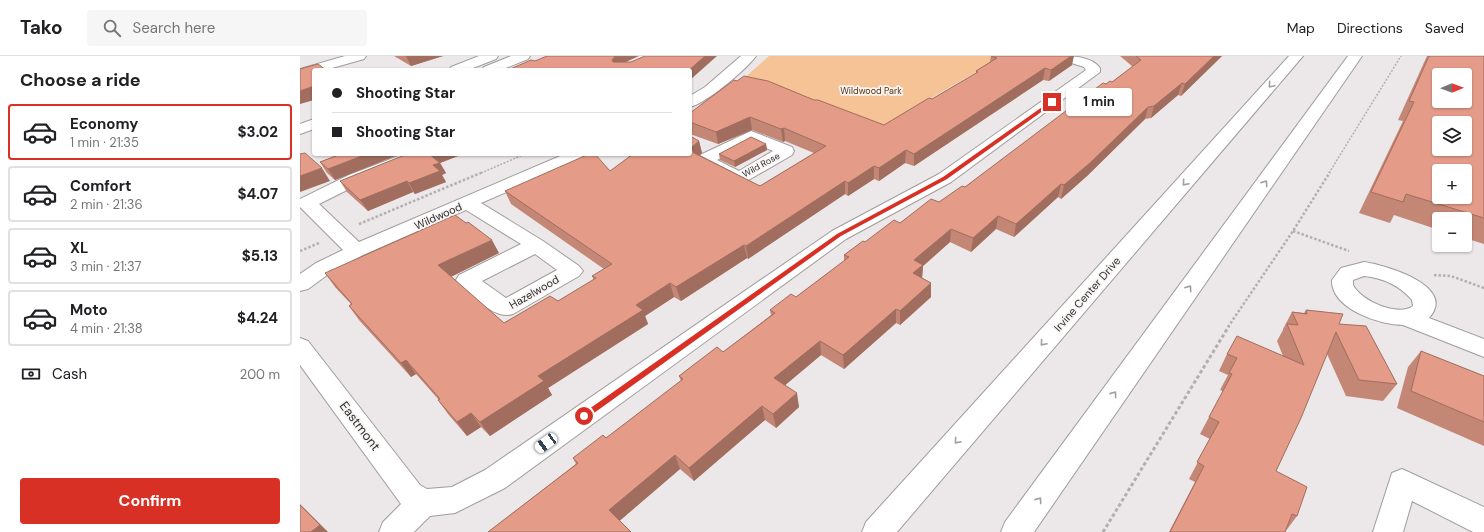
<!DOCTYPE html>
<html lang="en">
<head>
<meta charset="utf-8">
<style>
	body { margin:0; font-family:"DM Sans",sans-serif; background:#f6f6f6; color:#202124; height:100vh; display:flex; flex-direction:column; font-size:15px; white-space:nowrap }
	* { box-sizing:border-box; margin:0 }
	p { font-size:13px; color:#757577 }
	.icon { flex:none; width:22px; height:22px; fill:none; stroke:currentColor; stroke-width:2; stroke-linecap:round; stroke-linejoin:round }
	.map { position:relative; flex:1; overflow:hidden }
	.side { display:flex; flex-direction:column; background:#fff; width:300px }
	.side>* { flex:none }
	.guide { position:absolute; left:12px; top:12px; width:380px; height:88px; border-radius:4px; box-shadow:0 1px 3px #0004; display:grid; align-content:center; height:88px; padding:0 20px; background:#fff }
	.needle { width:26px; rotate:89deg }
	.controls { position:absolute; left:1132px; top:12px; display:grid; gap:8px }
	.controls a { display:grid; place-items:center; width:40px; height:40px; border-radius:4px; background:#fff; box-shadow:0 1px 3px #0004; font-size:20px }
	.end { position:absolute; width:18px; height:18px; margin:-9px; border:5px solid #d93025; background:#fff; box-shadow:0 0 0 2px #fff }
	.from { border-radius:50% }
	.bubble { position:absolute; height:28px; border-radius:4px; background:#fff; box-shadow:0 1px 3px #0004; font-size:13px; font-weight:700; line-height:28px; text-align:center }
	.car { position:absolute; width:12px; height:24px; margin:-12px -6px; border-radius:5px; box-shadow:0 0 3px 1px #0007; background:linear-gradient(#fff 24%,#345 0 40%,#fff 0 76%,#345 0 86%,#fff 0) }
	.guide b { display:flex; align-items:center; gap:14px; height:38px; font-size:15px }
	.guide b+b { border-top:1px solid #e0e0e0 }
	.guide i { width:10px; height:10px; background:#202124 }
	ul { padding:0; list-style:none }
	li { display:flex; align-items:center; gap:12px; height:56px; margin:0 8px 6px; padding:0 12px; border:2px solid #e0e0e0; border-radius:4px }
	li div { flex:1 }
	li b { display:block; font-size:15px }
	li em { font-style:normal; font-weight:700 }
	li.active { border-color:#d93025 }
	li>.icon { width:36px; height:36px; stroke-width:1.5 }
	h2 { padding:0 20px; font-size:18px; line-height:48px }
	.pay { display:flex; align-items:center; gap:10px; height:44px; padding:0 20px; font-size:15px }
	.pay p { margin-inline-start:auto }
	.primary-button { display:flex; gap:8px; margin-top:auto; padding:8px 20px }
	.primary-button a { flex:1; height:46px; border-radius:4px; background:#d93025; color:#fff; font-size:16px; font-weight:700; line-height:46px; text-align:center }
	header { display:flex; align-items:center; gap:24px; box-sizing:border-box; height:56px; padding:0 20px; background:#fff; border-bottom:1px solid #e0e0e0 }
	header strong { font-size:19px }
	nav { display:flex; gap:22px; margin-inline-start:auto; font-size:14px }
	.search { width:280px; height:36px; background:#f6f6f6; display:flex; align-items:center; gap:10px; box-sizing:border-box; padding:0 14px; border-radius:4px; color:#757577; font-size:15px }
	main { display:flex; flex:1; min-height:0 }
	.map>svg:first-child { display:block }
</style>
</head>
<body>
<header>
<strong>Tako</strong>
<div class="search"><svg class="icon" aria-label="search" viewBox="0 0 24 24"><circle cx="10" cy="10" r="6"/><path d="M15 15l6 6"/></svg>Search here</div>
<nav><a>Map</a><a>Directions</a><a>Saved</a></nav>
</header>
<main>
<section class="side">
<h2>Choose a ride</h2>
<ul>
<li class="active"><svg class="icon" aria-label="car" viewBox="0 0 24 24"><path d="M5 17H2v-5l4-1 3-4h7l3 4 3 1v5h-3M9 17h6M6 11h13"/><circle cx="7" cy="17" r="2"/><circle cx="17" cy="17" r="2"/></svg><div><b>Economy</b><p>1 min · 21:35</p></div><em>$3.02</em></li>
<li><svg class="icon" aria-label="car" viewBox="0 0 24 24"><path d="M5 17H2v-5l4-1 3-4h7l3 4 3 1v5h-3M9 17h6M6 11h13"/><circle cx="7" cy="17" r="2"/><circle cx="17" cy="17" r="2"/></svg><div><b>Comfort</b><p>2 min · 21:36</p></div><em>$4.07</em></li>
<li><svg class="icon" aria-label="car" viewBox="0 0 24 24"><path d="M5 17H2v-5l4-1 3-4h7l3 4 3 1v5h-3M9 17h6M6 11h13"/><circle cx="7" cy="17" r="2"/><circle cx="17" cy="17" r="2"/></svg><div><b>XL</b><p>3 min · 21:37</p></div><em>$5.13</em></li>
<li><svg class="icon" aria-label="car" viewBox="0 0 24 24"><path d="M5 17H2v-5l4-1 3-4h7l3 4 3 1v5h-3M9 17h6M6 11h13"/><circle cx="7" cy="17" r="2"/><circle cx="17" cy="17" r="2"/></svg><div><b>Moto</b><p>4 min · 21:38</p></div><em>$4.24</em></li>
</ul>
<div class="pay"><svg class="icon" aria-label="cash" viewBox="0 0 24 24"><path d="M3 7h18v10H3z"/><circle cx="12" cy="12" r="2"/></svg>Cash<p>200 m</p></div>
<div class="primary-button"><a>Confirm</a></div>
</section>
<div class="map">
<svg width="1184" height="476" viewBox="0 0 1184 476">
	<rect width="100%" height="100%" fill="#ece7e8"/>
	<path fill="#f6c397" d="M469,0H704L574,75L442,24Z"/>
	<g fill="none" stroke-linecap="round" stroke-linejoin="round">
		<g stroke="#a09c9c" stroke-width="2">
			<path id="minor" d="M45,0H66L64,3L25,14H14V17L0,21V13Z
				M441,0H456C447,13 405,48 390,51V40L405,31Z
				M757,0C772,0 791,0 800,12V16L651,126L546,183L205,432L155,457L130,460L114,476H79L83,466L101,448L0,309V282L8,285L120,429L127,433L152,431L185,414L532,175L639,118L786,14L784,11L759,3Z
				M451,75L492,91L494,95L492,99L445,126L439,127L398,108L395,104L398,100ZM452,86L473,95L439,115L417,104Z
				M104,98H127L125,102L61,127L19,148L59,186L265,98H287L285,102L181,147L243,185L279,210L283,215L279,220L213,258C194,264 174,240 159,229L156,224L159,219L221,188L166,154L63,199L30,217L8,233L0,235V218L16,207L43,194L0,151V143L49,119ZM235,198L257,214L206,242L182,225Z
				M1064,206C1085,209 1158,230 1129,262L1184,283V301L1103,269C1080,269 1031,253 1032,224L1041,212ZM1064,220C1083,222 1099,229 1112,244L1113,250C1098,261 1061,245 1053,229V224Z
				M1102,413L1184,451V476H1173L1112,445L1103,476H1073L1092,417Z"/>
		</g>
		<g stroke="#a09c9c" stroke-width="2">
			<path id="major" d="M179,0H198L196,3L168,14H149L151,11Z
				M211,0H230L228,3L201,14H182L184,11Z
				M989,0H1003L597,476H562L566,466Z
				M1048,0H1062L734,476H701L705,466Z
				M14,63V73L0,78V68Z"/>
		</g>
		<path stroke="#b3afaf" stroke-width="1.5" stroke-dasharray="2 1.5" stroke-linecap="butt" d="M181,117L225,98
			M1029,117L1101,0"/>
		<path stroke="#b3afaf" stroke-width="2.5" stroke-dasharray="2.5 2" stroke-linecap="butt" d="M59,168L183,116
			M993,175L1049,195
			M0,195L19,187
			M1134,219L1151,220L1184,232
			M928,271L993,175L1030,116"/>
		<path stroke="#b3afaf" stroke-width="3" stroke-dasharray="3.5 2.5" stroke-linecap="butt" d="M803,476L929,270"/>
		<use href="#minor" fill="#fff" fill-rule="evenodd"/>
		<use href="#major" fill="#fff" fill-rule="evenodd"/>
	</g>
	<path fill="#c48675" d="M94,0H143L111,10Z
		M691,0L772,9L749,25L743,24L614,110L605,107L579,125L574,123L548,140L545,138L448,203L447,202L381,245L374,241L345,260L348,268L248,332L252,339L190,380L181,371L167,380L148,358L138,344H139L116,318L111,321L59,264L49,250L51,248L35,231L25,217L199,197L151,221L204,267L258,245L294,224L292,220L304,213L211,148L205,135L310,115L399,85L402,97L400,99L460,130L514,97L485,85L483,86L452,74L418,88L390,78V57L514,44L584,69L632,43L676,17V15L690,6Z
		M820,0H922L881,40L878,39L851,62L845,63L787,120L761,143L758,141L714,181L696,173L671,196L650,186L623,210L622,222L631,227V241L600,269L596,267L544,313L521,299L485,329L499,351L476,372L465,364L394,425L380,413L319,465L188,476L276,408L273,402L306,382L381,325L379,320L423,296L471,259L470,254L496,241L544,205V199L565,186L600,167L639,146L665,131L806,28L812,26L833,11Z
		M1127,0H1184V188L1165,182V163H1139V174L1094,159L1090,167L1059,157L1103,65L1098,64Z
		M466,88L467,94L435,111L420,104L419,98Z
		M41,98H100L35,124L27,117L20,106Z
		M107,98H163L140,107L146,117L142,119L146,126L115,138L113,136L68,155L47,136L40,125Z
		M1006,254L1039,268L1097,328L1083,345L1046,340L1027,298L976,415L997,460L985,476H869L895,426L889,423L910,383L900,378L923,335L920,334L928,319L919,315L927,298L983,300L977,285L983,274V273L992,256L1004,257Z
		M1121,295L1184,320V390L1097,352L1108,311Z"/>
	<path fill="#a06d5f" d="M106,0H143L111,10Z
		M315,0H339L317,10L315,13L312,4Z
		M405,0H417L390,24V14H389Z
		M771,0H774L772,9L749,25L751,14Z
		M914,0H922L881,40L885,28Z
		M745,12L743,24L614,110V98Z
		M882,27L878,39L851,62L854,50Z
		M14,30V44L0,48V35Z
		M848,51L845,63L787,120L761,143L764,129Z
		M450,61L452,74L418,88L416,76Z
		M484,72L485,85L483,86L481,73Z
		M399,85L402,97L394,105L391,92Z
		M466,88L467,94L435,111L434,105Z
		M606,94L605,107L579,125V112Z
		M67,98H100L35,124L28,113Z
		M129,98H163L140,107L146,117L142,119L146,126L115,138L109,127L133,109Z
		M574,110V123L548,140V127Z
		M22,112L30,125L0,136V120Z
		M107,125L113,136L68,155L60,144Z
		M545,125V138L448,203L446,190Z
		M761,128L758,141L714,181L716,168Z
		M698,160L696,173L671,196L673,182Z
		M651,173L650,186L623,210L622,223L612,231L614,204Z
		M192,184L199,197L146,223L138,209Z
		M444,189L447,202L381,245L376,231Z
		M370,227L374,241L345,260L348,268L248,332L252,339L190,380L180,366L238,320L336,249Z
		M631,227V241L600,269V255Z
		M596,253V267L544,313L543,299Z
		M520,285L521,299L477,336L474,322Z
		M106,304L116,318L111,321L101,307Z
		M497,337L499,351L476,372L473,358Z
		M462,350L465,364L394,425L389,412Z
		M171,357L181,371L167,380L157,366Z
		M375,399L380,413L316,468L309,454Z
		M0,448L28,476H11L0,449Z"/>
	<path fill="#e49c88" stroke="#a06d5f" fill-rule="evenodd" d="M247,0H315L312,4L313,6H331L345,0H405L389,14H208L231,4L235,5Z
		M691,0H771L751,14L745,12L614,98L606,94L579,112L574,110L548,127L545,125L446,190L444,189L376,231L370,227L336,249L343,254L238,320L244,325L180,366L171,357L157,366L138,344L140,343L106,304L101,307L49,250L52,248L25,217L155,159L166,167L168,166L192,184L138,209L204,267L250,240L258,245L296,222L292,220L312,208L205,135L289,98H295L310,115L333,98H390V80L399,85L391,92L394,97L460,130L526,90L484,72L481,73L450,61L416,76L390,66V57L434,24L437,25L444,20L468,25L514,44H518L584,69L629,42L632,43L678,16L676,15L697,2Z
		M836,0H914L885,28L882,27L854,50L848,51L790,107L764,129L761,128L716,168L698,160L673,182L651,173L614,204L623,209L613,217L631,227L600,255L596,253L543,299L520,285L474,322L497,337L473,358L462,350L389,412L375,399L309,454L331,476H188L278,407L273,402L303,379L306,382L383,323L379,320L417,291L423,296L475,257L470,254L491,238L496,241L549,201L544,199L563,185L565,186L594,164L600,167L631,143L639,146L662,130L665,131L803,27L806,28L810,25L812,26L841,4Z
		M1129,0H1184V162L1106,138L1103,146L1071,136L1114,46L1109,45ZM1139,19H1165V45H1139ZM1139,67H1165V93H1139ZM1139,115H1165V141H1139Z
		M18,8L26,14H14V30L0,35V13Z
		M451,81L466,88L434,105L419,98Z
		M5,97L22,112L0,120V98Z
		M41,98H67L28,113L20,106Z
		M107,98H130H129L140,107L133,109L140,115L109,127L107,125L60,144L40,125Z
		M1006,254L1043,258L1039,268L1066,270L1097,328L1059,324L1036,276L1001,362L976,415L1007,431L997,460L992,458L985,476H870L904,410L897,406L919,366L909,361L932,318L929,317L937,302L927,298L937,280L1004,309L987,268L998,269L992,256L1007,258Z
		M1121,295L1184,320V366L1111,335Z
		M0,449L20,469L11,476H0Z"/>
	<defs><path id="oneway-chevron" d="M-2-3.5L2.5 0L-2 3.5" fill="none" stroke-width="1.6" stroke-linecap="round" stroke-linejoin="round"/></defs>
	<g stroke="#a1a0a0">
		<use href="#oneway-chevron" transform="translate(971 29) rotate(131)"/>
		<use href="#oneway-chevron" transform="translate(885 127) rotate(131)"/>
		<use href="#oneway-chevron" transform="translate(965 127) rotate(-55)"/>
		<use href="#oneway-chevron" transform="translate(889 232) rotate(-55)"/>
		<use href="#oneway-chevron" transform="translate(743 287) rotate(131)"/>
		<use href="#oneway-chevron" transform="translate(814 338) rotate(-55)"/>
		<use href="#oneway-chevron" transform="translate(657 385) rotate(131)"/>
		<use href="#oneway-chevron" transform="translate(739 444) rotate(-55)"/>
	</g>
	<path fill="#d93025" d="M752,44L754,47L647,123L541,180L287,362H282V358L537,178L643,121Z"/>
	<g text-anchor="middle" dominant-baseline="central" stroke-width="3.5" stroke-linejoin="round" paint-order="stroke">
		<g font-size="9" fill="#553009" stroke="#f9f5f5">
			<text x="571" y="35">Wildwood Park</text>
		</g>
		<g font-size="9" fill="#2f2d2d" stroke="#f9f5f5">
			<text transform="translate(461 109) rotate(-29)">Wild Rose</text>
		</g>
		<g font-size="11" fill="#2f2d2d" stroke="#f9f5f5">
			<text transform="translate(138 160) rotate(-24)">Wildwood</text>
			<text transform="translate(234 236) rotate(-30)">Hazelwood</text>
			<text transform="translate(787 238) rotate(-49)">Irvine Center Drive</text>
		</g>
		<g font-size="13" fill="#2f2d2d" stroke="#f9f5f5">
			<text transform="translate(60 370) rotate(53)">Eastmont</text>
		</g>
	</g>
</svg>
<div class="controls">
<a><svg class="needle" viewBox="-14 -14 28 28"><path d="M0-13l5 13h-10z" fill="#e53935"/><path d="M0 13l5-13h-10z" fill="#757577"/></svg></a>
<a><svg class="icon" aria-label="layers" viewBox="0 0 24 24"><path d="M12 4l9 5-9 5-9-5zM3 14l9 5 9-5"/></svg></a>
<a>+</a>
<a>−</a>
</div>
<i class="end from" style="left:284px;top:360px"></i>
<i class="end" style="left:752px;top:46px"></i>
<div class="bubble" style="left:766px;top:32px;width:66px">1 min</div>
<i class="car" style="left:246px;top:387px;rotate:234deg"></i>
<div class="guide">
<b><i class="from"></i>Shooting Star</b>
<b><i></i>Shooting Star</b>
</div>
</div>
</main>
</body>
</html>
